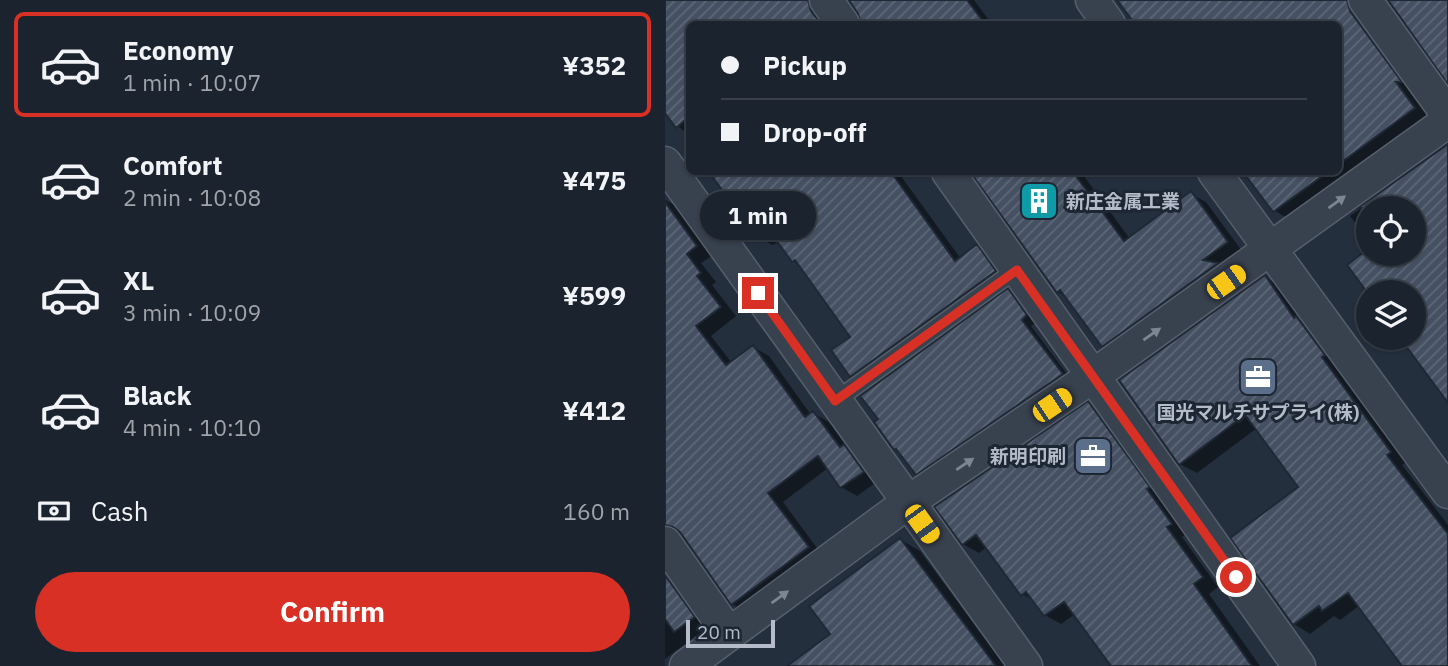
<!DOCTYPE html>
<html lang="en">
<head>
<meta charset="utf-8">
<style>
	body { margin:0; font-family:"IBM Plex Sans","Noto Sans JP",sans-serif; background:#282f3a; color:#f1f3f6; height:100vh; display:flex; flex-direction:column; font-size:26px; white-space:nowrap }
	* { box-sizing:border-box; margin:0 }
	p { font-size:23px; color:#a0a4aa }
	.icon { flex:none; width:38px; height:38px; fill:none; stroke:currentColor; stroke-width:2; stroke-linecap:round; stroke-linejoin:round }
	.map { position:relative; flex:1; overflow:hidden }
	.side { display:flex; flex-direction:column; background:#1b232e; width:665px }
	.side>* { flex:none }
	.banner { position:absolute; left:21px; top:21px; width:656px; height:154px; border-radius:10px; box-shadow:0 2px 5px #0004,0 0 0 2px #39404a; display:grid; align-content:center; height:154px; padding:0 35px; background:#1b232e }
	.tools { position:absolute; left:691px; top:196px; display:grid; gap:14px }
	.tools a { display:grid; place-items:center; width:70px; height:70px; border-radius:50%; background:#1b232e; box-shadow:0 2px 5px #0004,0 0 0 2px #39404a; font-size:35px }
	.scale { position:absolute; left:21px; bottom:18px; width:89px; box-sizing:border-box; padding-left:7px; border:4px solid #b4bcc9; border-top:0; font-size:19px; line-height:24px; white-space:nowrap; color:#b4bcc9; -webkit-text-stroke:5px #1d2633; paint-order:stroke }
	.end { position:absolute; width:32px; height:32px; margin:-16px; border:9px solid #d93025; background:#fff; box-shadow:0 0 0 4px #fff }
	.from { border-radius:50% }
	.bubble { position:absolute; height:49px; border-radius:24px; background:#1b232e; box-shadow:0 2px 5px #0004,0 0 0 2px #39404a; font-size:23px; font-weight:700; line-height:49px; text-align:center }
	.car { position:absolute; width:21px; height:42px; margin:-21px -10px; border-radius:9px; box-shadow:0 0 5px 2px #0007; background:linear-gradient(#f5c518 24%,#345 0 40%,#f5c518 0 76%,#345 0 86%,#f5c518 0) }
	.banner b { display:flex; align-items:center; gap:24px; height:66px; font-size:26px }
	.banner b+b { border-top:2px solid #39404a }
	.banner i { width:18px; height:18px; background:#f1f3f6 }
	ul { padding:12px 0 0; list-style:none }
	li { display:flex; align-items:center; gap:21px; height:105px; margin:0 14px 10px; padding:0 21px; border:4px solid transparent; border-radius:10px }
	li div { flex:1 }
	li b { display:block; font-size:26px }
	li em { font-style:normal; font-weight:700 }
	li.selected { border-color:#d93025 }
	li>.icon { width:63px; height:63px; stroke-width:1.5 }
	.pay { display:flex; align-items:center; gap:18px; height:77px; padding:0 35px; font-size:26px }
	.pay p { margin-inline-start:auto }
	.action { display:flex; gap:14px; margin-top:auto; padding:14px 35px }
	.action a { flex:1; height:80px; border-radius:42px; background:#d93025; color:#fff; font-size:28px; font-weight:700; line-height:80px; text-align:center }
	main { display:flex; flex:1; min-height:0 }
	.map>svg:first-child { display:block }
</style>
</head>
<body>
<main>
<section class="side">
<ul>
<li class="selected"><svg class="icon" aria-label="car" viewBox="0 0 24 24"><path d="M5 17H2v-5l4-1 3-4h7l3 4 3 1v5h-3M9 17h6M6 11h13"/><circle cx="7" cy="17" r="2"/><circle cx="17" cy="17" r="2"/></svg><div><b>Economy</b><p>1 min · 10:07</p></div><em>¥352</em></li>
<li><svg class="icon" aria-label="car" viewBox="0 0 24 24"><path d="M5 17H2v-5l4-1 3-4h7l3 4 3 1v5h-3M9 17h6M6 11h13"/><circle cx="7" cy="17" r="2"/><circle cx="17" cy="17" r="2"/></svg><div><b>Comfort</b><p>2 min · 10:08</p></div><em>¥475</em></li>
<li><svg class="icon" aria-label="car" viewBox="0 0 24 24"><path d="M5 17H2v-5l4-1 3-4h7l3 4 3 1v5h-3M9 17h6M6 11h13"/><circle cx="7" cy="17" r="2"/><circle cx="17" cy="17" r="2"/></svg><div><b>XL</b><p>3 min · 10:09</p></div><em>¥599</em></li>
<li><svg class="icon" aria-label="car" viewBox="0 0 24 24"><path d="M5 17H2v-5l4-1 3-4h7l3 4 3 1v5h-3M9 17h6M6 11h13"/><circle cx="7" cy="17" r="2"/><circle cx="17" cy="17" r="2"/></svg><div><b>Black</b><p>4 min · 10:10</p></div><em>¥412</em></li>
</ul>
<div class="pay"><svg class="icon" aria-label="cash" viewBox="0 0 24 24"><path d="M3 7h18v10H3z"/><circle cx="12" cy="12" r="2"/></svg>Cash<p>160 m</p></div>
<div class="action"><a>Confirm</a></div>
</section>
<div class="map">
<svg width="783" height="666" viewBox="0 0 783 666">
	<defs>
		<pattern id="building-hatch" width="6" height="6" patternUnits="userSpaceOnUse" patternTransform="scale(1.75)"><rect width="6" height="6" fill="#455162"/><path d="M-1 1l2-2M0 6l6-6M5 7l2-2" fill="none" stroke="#5d6877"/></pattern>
	</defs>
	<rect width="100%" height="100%" fill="#242f3e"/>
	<path fill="#0007" d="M0,0H159L165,24H24V134L12,126L0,114Z
		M186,0H309L327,24H198Z
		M461,0H682L751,91H745L765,118L625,220L609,210L580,172H674V24H472L459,7Z
		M783,146V400L737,338H749V292H704L684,265L704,250V254H749V208H704V241L685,216Z
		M46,172H233L296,259L312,247L327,255L345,280L201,384L186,376L187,337L137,266L128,261L114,241L108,245L93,237Z
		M307,172H416L465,239L526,194L541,202L577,251L453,354L438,346L402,297L393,292Z
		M0,200L11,206L47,256L36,263L51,282L47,285L71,316L46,336L67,363L88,347L104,356L146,415L148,413L164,422L183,449L195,455L213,481L192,496L176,487L163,468L118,502L158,556L83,613L67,604L16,533L5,537L0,542Z
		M600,277L617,287L675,365L672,367L742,462L737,465L783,525V666H736L694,606L675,620L669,616L645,634L629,624L636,488L592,428L532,473L515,464Z
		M343,290L354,296L372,322L366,326L407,381L262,479L252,473L237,453L230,449Z
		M424,403L440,413L522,533L517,537L553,587L544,594L595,666H448L410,614L396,624L380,615L370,601L357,594L322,547L314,553L298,544Z
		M236,540L255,551L340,666H125L168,634Z
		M0,564L44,626L0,659Z"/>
	<path fill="url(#building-hatch)" stroke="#1f2835" stroke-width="2" d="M0,0H143L146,11L156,24H24V117L11,128L0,113Z
		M184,0H302L320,24H196L193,14Z
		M452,0H682L685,11L737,82H731L750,108L674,164V24H470Z
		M723,0H783V83H782Z
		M783,144V403L735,338H749V292H702L682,265L696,254H749V208H693Z
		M44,172H226L290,261L312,244L331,271L185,377L166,350L185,337L130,260L127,262L103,229L92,238Z
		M305,172H408L459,241L526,191L563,242L538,260L553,263L437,347L395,290L392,293Z
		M578,172H663L608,212Z
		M0,202L32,246L22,254L36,273L32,276L56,307L31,326L61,365L88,345L140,417L148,411L175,447L179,444L199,472L175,488L153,456L103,493L144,547L66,605L15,532L8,527L0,525Z
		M600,275L629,318L631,316L660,355L657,357L726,452L722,455L783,534V666H737L683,593L657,611L654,606L628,625L565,538L633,487L580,415L514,465L454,380Z
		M343,288L362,315L357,320L398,374L251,475L231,449L229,450L209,422L213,419L195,396Z
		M423,401L485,487L482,489L507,524L502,527L538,577L529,584L587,666H446L399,602L379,616L361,592L356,596L311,535L297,545L269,507Z
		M235,538L331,666H122L165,634L144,606Z
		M0,575L30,617L9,632L0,619Z"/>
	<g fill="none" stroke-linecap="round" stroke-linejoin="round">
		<g stroke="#565f6c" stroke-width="19">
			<path id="lane" d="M170,401L352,269"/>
		</g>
		<g stroke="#565f6c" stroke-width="35">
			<path id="street" d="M161,0L178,24
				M427,0L444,24
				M700,0L783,115
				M0,163L361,666
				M283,172L634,666
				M549,172L783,492
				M0,543L64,634
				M21,666L242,503L428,376L783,121"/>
		</g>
		<use href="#lane" stroke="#38414e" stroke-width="16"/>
		<use href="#street" stroke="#38414e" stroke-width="32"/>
	</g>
	<defs><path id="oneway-solid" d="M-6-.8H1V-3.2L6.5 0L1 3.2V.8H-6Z" transform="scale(1.75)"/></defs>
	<g fill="#7c8592">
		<use href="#oneway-solid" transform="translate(672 202) rotate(-36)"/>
		<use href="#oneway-solid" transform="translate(487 334) rotate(-35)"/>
		<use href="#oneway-solid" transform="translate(300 464) rotate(-34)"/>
		<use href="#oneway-solid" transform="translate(115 597) rotate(-36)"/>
	</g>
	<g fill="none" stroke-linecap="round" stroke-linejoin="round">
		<path stroke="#d93025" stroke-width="9" d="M93,293L170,401L352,270L571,577"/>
	</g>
	<defs>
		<g id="building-square" transform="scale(2.0125)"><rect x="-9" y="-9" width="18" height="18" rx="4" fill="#0f9aa8" stroke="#1d2633"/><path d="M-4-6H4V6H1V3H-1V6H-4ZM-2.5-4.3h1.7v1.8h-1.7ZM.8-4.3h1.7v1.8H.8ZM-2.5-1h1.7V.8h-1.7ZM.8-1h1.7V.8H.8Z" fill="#fff"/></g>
		<g id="office-square" transform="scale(2.0125)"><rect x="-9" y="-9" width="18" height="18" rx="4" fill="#5c6f8a" stroke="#1d2633"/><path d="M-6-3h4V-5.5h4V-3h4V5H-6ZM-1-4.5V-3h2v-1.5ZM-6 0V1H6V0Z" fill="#fff"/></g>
	</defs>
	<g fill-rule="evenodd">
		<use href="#building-square" x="374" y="201"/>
		<use href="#office-square" x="593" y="377"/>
		<use href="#office-square" x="428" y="456"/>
	</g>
	<g text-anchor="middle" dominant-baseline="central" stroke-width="6" stroke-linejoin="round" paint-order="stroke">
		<g font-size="19" font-weight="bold" fill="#b4bcc9" stroke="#1d2633" text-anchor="start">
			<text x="401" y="201">新庄金属工業</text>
			<text x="593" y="412" text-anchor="middle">国光マルチサプライ(株)</text>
			<text x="401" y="456" text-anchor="end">新明印刷</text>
		</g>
	</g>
</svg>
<div class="tools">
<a><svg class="icon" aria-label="locate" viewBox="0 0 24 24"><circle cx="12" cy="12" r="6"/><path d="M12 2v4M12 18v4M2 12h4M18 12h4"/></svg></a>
<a><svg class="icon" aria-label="layers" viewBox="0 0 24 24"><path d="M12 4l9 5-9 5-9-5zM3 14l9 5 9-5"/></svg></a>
</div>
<div class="scale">20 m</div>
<i class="end from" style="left:571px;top:577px"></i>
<i class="end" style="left:93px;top:293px"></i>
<div class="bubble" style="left:35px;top:191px;width:116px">1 min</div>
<i class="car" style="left:561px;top:282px;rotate:55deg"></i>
<i class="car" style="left:387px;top:405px;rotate:56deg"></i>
<i class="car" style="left:257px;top:524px;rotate:144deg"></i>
<div class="banner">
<b><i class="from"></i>Pickup</b>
<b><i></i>Drop-off</b>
</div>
</div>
</main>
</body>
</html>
